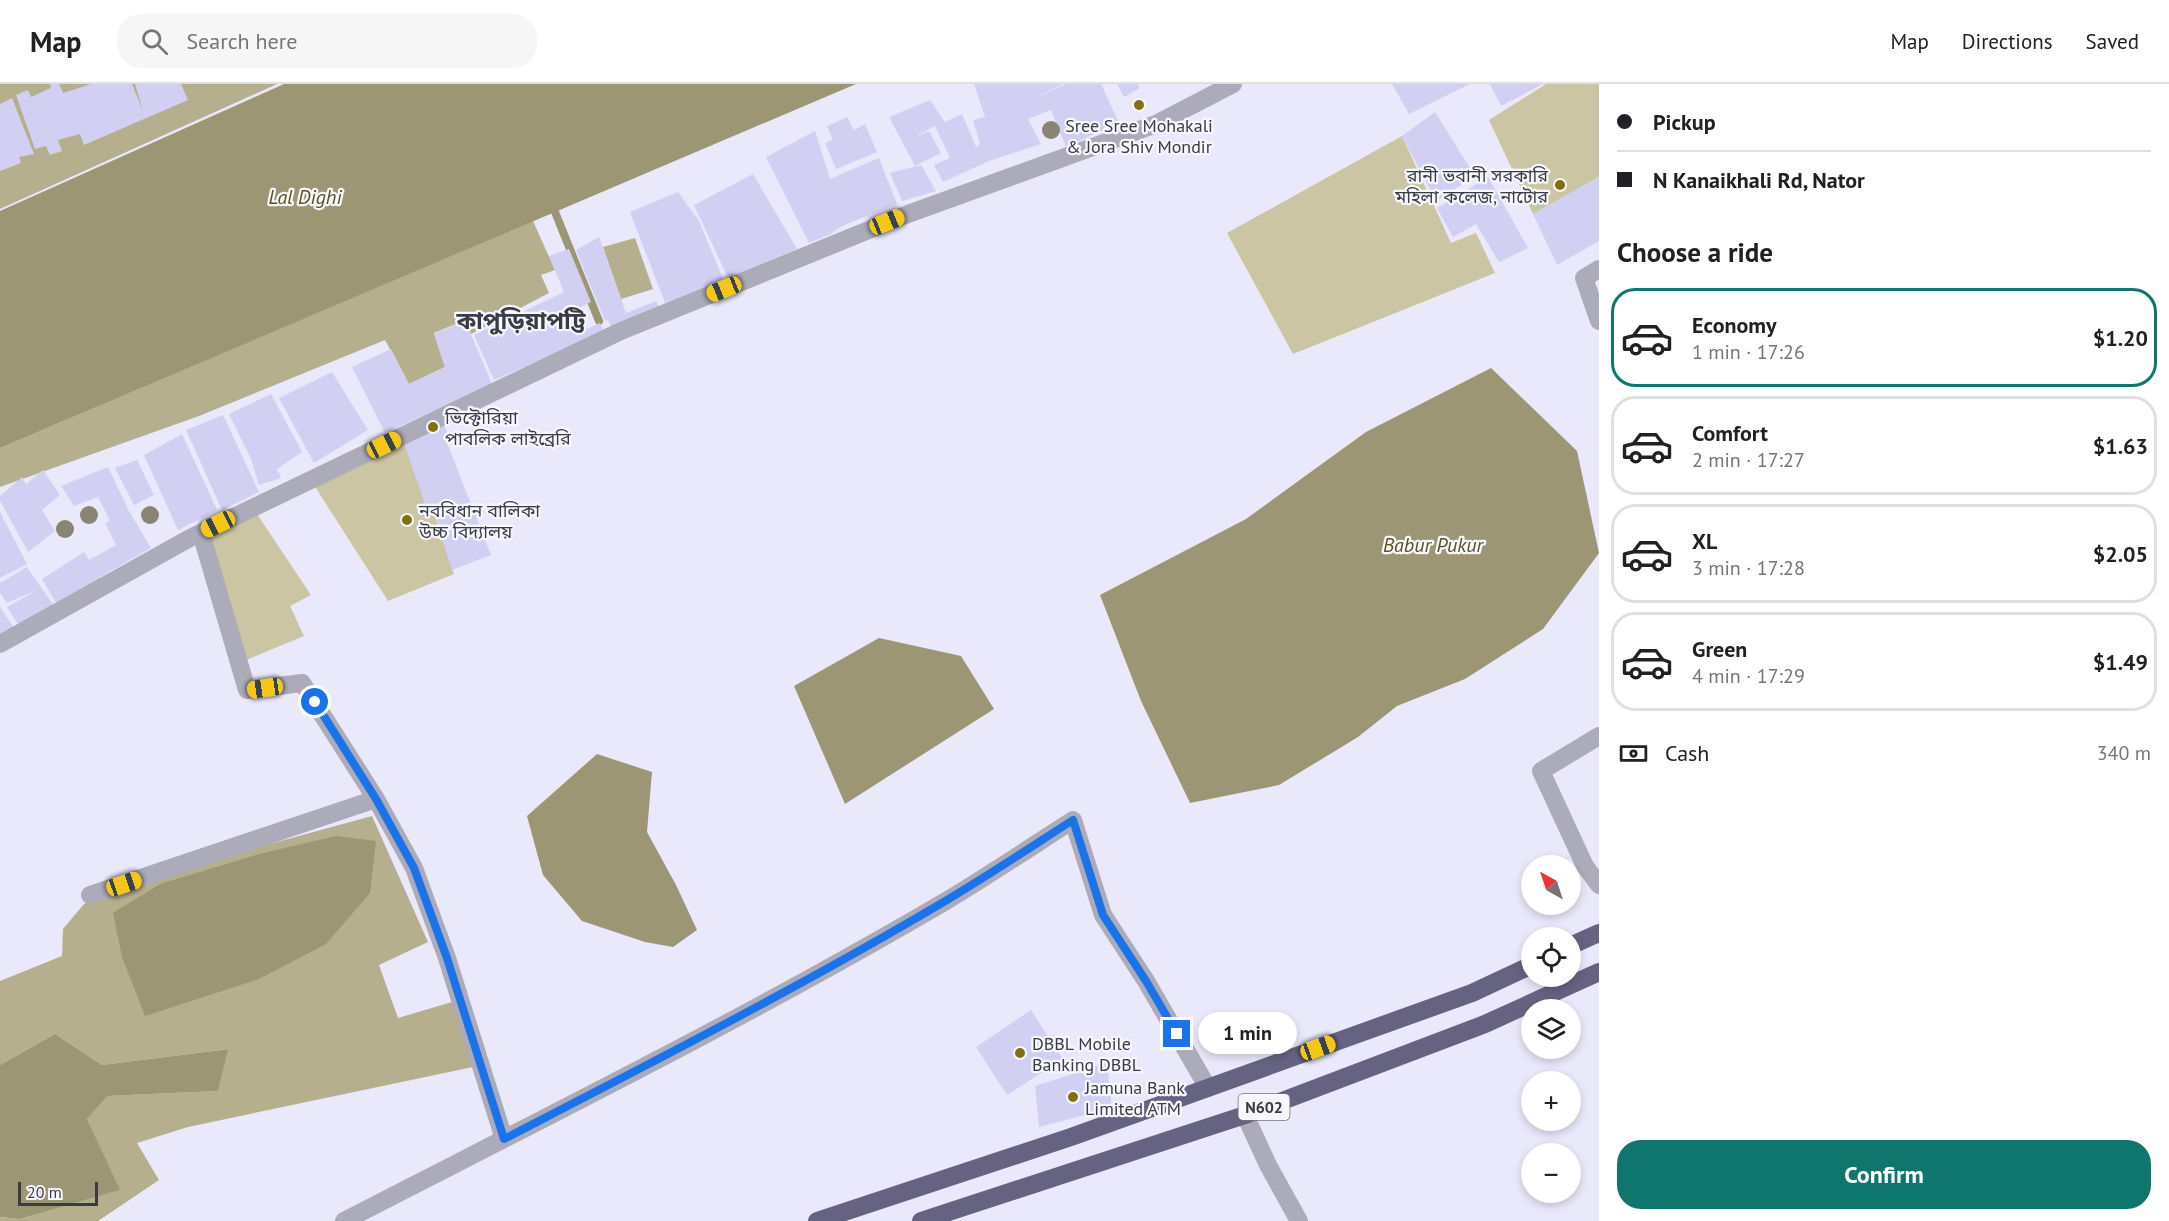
<!DOCTYPE html>
<html lang="en">
<head>
<meta charset="utf-8">
<style>
	body { margin:0; font-family:"PT Sans","Noto Sans Bengali",sans-serif; background:#f6f6f6; color:#202124; height:100vh; display:flex; flex-direction:column; font-size:22px; white-space:nowrap }
	* { box-sizing:border-box; margin:0 }
	p { font-size:20px; color:#757577 }
	.icon { flex:none; width:33px; height:33px; fill:none; stroke:currentColor; stroke-width:2; stroke-linecap:round; stroke-linejoin:round }
	.map { position:relative; flex:1; overflow:hidden }
	.sheet { display:flex; flex-direction:column; background:#fff; width:570px }
	.sheet>* { flex:none }
	.top-card { display:grid; align-content:center; height:132px; padding:0 18px; background:#fff }
	.needle { width:39px; rotate:321deg }
	.controls { position:absolute; left:1521px; top:771px; display:grid; gap:12px }
	.controls a { display:grid; place-items:center; width:60px; height:60px; border-radius:50%; background:#fff; box-shadow:0 3px 9px #0003; font-size:30px }
	.scale { position:absolute; left:18px; bottom:15px; width:80px; box-sizing:border-box; padding-left:6px; border:3px solid #3b3b42; border-top:0; font-size:16px; line-height:21px; white-space:nowrap; color:#3b3b42; -webkit-text-stroke:4px #f7f7ff; paint-order:stroke }
	.end { position:absolute; width:27px; height:27px; margin:-14px; border:8px solid #1a73e8; background:#fff; box-shadow:0 0 0 3px #fff }
	.from { border-radius:50% }
	.bubble { position:absolute; height:42px; border-radius:21px; background:#fff; box-shadow:0 3px 9px #0003; font-size:20px; font-weight:600; line-height:42px; text-align:center }
	.car { position:absolute; width:18px; height:36px; margin:-18px -9px; border-radius:8px; box-shadow:0 0 4px 2px #0007; background:linear-gradient(#f5c518 24%,#345 0 40%,#f5c518 0 76%,#345 0 86%,#f5c518 0) }
	.top-card b { display:flex; align-items:center; gap:21px; height:57px; font-size:22px }
	.top-card b+b { border-top:2px solid #e0e0e0 }
	.top-card i { width:15px; height:15px; background:#202124 }
	ul { padding:0; list-style:none }
	li { display:flex; align-items:center; gap:18px; height:99px; margin:0 12px 9px; padding:0 6px; border:3px solid #e0e0e0; border-radius:24px }
	li div { flex:1 }
	li b { display:block; font-size:22px }
	li em { font-style:normal; font-weight:600 }
	li.selected { border-color:#0f766e }
	li>.icon { width:54px; height:54px; stroke-width:1.5 }
	h2 { padding:0 18px; font-size:27px; line-height:72px }
	.pay { display:flex; align-items:center; gap:15px; height:66px; padding:0 18px; font-size:22px }
	.pay p { margin-inline-start:auto }
	.cta { display:flex; gap:12px; margin-top:auto; padding:12px 18px }
	.cta a { flex:1; height:69px; border-radius:24px; background:#0f766e; color:#fff; font-size:24px; font-weight:600; line-height:69px; text-align:center }
	header { display:flex; align-items:center; gap:36px; box-sizing:border-box; height:84px; padding:0 30px; background:#fff; border-bottom:2px solid #e0e0e0 }
	header strong { font-size:28px }
	nav { display:flex; gap:33px; margin-inline-start:auto; font-size:21px }
	.search { width:420px; height:54px; background:#f6f6f6; display:flex; align-items:center; gap:15px; box-sizing:border-box; padding:0 21px; border-radius:24px; color:#757577; font-size:22px }
	main { display:flex; flex:1; min-height:0 }
	.map>svg:first-child { display:block }
</style>
</head>
<body>
<header>
<strong>Map</strong>
<div class="search"><svg class="icon" aria-label="search" viewBox="0 0 24 24"><circle cx="10" cy="10" r="6"/><path d="M15 15l6 6"/></svg>Search here</div>
<nav><a>Map</a><a>Directions</a><a>Saved</a></nav>
</header>
<main>
<div class="map">
<svg width="1599" height="1137" viewBox="0 0 1599 1137">
	<rect width="100%" height="100%" fill="#e9e9fb"/>
	<path fill="#cbc5a4" d="M1546,0H1599V93L1533,130L1489,36Z
		M1402,52L1451,159L1476,149L1495,189L1293,270L1227,149Z
		M404,358L428,426L432,424L454,490L388,517L314,401Z
		M253,424L311,511L290,522L304,552L239,579L201,449Z"/>
	<path fill="#b6af8d" d="M0,0H277L0,125Z
		M533,137L555,186L541,191L549,209L471,250L465,236L434,249L445,283L409,300L385,256L199,332L0,403V364Z
		M635,154L653,205L621,215L603,163Z
		M372,732L428,858L379,881L398,934L452,918L473,983L188,1043L137,1059L159,1096L98,1137H0V1133L20,1135L119,1106L87,1035L106,1012L218,1007L227,965L102,981L55,950L0,981V897L62,872L63,845L84,820L124,800Z"/>
	<path fill="#9c9675" d="M284,0H856L0,364V127Z
		M1491,284L1577,367L1599,469L1543,545L1465,595L1397,622L1358,653L1279,701L1190,719L1141,617L1100,511L1246,435L1366,348Z
		M879,554L961,572L994,625L845,720L794,602Z
		M597,670L652,688L647,748L676,801L697,846L673,863L645,858L582,837L543,791L527,732Z
		M336,752L376,757L370,809L326,860L259,895L145,932L122,873L113,829L160,800L259,770Z
		M55,950L102,981L228,965L218,1007L107,1012L87,1035L120,1106L20,1135L0,1133V981Z"/>
	<g fill="none" stroke-linecap="round" stroke-linejoin="round">
		<path stroke="#9c9675" stroke-width="8" d="M555,128L599,237"/>
	</g>
	<path fill="#d1d0f2" d="M50,0H59L63,9L91,0H132L143,27L135,0H181L188,16L84,61L80,50L58,56L62,67L50,71L46,62L35,65L16,11L28,6L31,13L51,4Z
		M974,0H1063L1032,15L1066,0H1101L1119,39L1066,63L1051,26L1028,35L1041,60L989,77L943,98L934,81L950,74L935,42L913,54L929,47L941,69L915,82L889,33L930,16L945,38L962,30L976,63L980,60L973,36L985,33Z
		M1117,0H1137L1140,4L1124,13Z
		M1392,0H1470L1409,30Z
		M1490,0H1543L1501,22Z
		M12,14L34,70L19,73L21,79L0,87V20Z
		M1435,28L1475,92L1436,117L1402,52Z
		M847,33L854,46L865,40L877,68L836,85L825,59L833,56L827,42Z
		M815,47L830,95L879,74L897,120L842,142L829,151L809,159L766,73Z
		M921,81L936,107L902,117L890,89Z
		M753,90L797,165L728,194L694,121Z
		M1488,93L1528,164L1499,178L1476,140L1453,153L1437,124Z
		M1599,93V157L1557,181L1533,130Z
		M678,108L699,137L724,197L665,219L630,128Z
		M599,153L626,229L656,217L663,230L614,251L608,236L605,237L576,166Z
		M569,165L591,218L579,224L587,245L600,239L605,249L494,296L474,251L564,208L549,172Z
		M465,236L492,300L385,349L352,283L391,265L409,300L445,283L434,250Z
		M332,288L368,346L314,379L279,314Z
		M271,310L302,368L277,385L281,394L259,401L251,375L229,330Z
		M223,331L259,408L222,426L186,346Z
		M442,334L449,355L446,356L491,471L452,486L432,424L427,426L402,353Z
		M182,350L217,426L178,446L144,371Z
		M137,376L154,411L134,421L115,384Z
		M108,383L129,427L151,464L100,493L102,496L58,522L42,495L84,468L89,476L116,461L105,439L110,437L98,413L74,422L61,402Z
		M43,386L60,411L42,426L55,447L28,468L0,417V412L22,393L26,400Z
		M0,428L27,480L0,494Z
		M27,483L55,523L20,543L7,523L37,506L7,519L0,509V499Z
		M0,523L16,547L0,554Z
		M1031,926L1063,975L1007,1011L976,963Z
		M1107,979L1112,1024L1039,1043L1035,1002Z"/>
	<g fill="none" stroke-linecap="round" stroke-linejoin="round">
		<path stroke="#acabba" stroke-width="18" d="M1599,185L1584,194L1599,237
			M201,449L247,606L302,599L376,715L414,784L447,874L504,1055
			M0,560L190,454L621,247L908,130L1156,40L1233,0
			M1599,652L1541,687L1585,782L1599,801
			M90,811L376,715
			M1245,1031L1268,1081L1299,1137
			M344,1137C546,1033 750,932 946,817C989,791 1031,763 1073,736L1103,831L1146,897L1208,1004"/>
		<path stroke="#656381" stroke-width="18" d="M1570,862L1599,849
			M817,1137L1071,1053L1472,909L1532,881
			M921,1137L1245,1031L1485,940L1599,888"/>
	</g>
	<g fill="#898473">
		<circle cx="1051" cy="46" r="9"/>
		<circle cx="89" cy="431" r="9"/>
		<circle cx="150" cy="431" r="9"/>
		<circle cx="65" cy="445" r="9"/>
	</g>
	<g fill="none" stroke-linecap="round" stroke-linejoin="round">
		<path stroke="#1a73e8" stroke-width="8" d="M315,618L376,715L414,784L447,874L504,1055C653,978 802,902 947,816C989,791 1031,763 1073,736L1103,831L1146,897L1177,950"/>
	</g>
	<g fill="#80700f" stroke="#f7f7ff" stroke-width="2">
		<circle cx="1139" cy="21" r="6"/>
		<circle cx="1560" cy="101" r="6"/>
		<circle cx="433" cy="343" r="6"/>
		<circle cx="407" cy="436" r="6"/>
		<circle cx="1020" cy="969" r="6"/>
		<circle cx="1073" cy="1013" r="6"/>
	</g>
	<g text-anchor="middle" dominant-baseline="central" stroke-width="4.5" stroke-linejoin="round" paint-order="stroke">
		<rect fill="#f7f7ff" stroke="#73737b" stroke-width="1.5" x="1238.5" y="1010" width="51" height="26" rx="4.5"/>
		<g font-size="16" font-weight="bold" fill="#3b3b42">
			<text x="1264" y="1023">N602</text>
		</g>
		<g font-size="18" fill="#3b3b42" stroke="#f7f7ff" text-anchor="start">
			<text x="1139" y="41" text-anchor="middle">Sree Sree Mohakali<tspan x="1139" dy="21">&amp; Jora Shiv Mondir</tspan></text>
			<text x="1548" y="91" text-anchor="end">রানী ভবানী সরকারি<tspan x="1548" dy="21">মহিলা কলেজ, নাটোর</tspan></text>
			<text x="445" y="333">ভিক্টোরিয়া<tspan x="445" dy="21">পাবলিক লাইব্রেরি</tspan></text>
			<text x="419" y="426">নববিধান বালিকা<tspan x="419" dy="21">উচ্চ বিদ্যালয়</tspan></text>
			<text x="1032" y="959">DBBL Mobile<tspan x="1032" dy="21">Banking DBBL</tspan></text>
			<text x="1085" y="1003">Jamuna Bank<tspan x="1085" dy="21">Limited ATM</tspan></text>
		</g>
		<g font-size="20" font-style="italic" fill="#5c5117" stroke="#f7f7ff">
			<text x="305" y="113">Lal Dighi</text>
			<text x="1433" y="461">Babur Pukur</text>
		</g>
		<g font-size="24" font-weight="bold" fill="#3b3b42" stroke="#f7f7ff">
			<text x="521" y="236">কাপুড়িয়াপট্টি</text>
		</g>
	</g>
</svg>
<div class="controls">
<a><svg class="needle" viewBox="-14 -14 28 28"><path d="M0-13l5 13h-10z" fill="#e53935"/><path d="M0 13l5-13h-10z" fill="#757577"/></svg></a>
<a><svg class="icon" aria-label="locate" viewBox="0 0 24 24"><circle cx="12" cy="12" r="6"/><path d="M12 2v4M12 18v4M2 12h4M18 12h4"/></svg></a>
<a><svg class="icon" aria-label="layers" viewBox="0 0 24 24"><path d="M12 4l9 5-9 5-9-5zM3 14l9 5 9-5"/></svg></a>
<a>+</a>
<a>−</a>
</div>
<div class="scale">20 m</div>
<i class="end from" style="left:315px;top:618px"></i>
<i class="end" style="left:1177px;top:950px"></i>
<div class="bubble" style="left:1198px;top:928px;width:99px">1 min</div>
<i class="car" style="left:887px;top:138px;rotate:68deg"></i>
<i class="car" style="left:724px;top:205px;rotate:248deg"></i>
<i class="car" style="left:384px;top:361px;rotate:64deg"></i>
<i class="car" style="left:218px;top:440px;rotate:244deg"></i>
<i class="car" style="left:265px;top:604px;rotate:262deg"></i>
<i class="car" style="left:124px;top:800px;rotate:71deg"></i>
<i class="car" style="left:1318px;top:964px;rotate:70deg"></i>
</div>
<section class="sheet">
<div class="top-card">
<b><i class="from"></i>Pickup</b>
<b><i></i>N Kanaikhali Rd, Nator</b>
</div>
<h2>Choose a ride</h2>
<ul>
<li class="selected"><svg class="icon" aria-label="car" viewBox="0 0 24 24"><path d="M5 17H2v-5l4-1 3-4h7l3 4 3 1v5h-3M9 17h6M6 11h13"/><circle cx="7" cy="17" r="2"/><circle cx="17" cy="17" r="2"/></svg><div><b>Economy</b><p>1 min · 17:26</p></div><em>$1.20</em></li>
<li><svg class="icon" aria-label="car" viewBox="0 0 24 24"><path d="M5 17H2v-5l4-1 3-4h7l3 4 3 1v5h-3M9 17h6M6 11h13"/><circle cx="7" cy="17" r="2"/><circle cx="17" cy="17" r="2"/></svg><div><b>Comfort</b><p>2 min · 17:27</p></div><em>$1.63</em></li>
<li><svg class="icon" aria-label="car" viewBox="0 0 24 24"><path d="M5 17H2v-5l4-1 3-4h7l3 4 3 1v5h-3M9 17h6M6 11h13"/><circle cx="7" cy="17" r="2"/><circle cx="17" cy="17" r="2"/></svg><div><b>XL</b><p>3 min · 17:28</p></div><em>$2.05</em></li>
<li><svg class="icon" aria-label="car" viewBox="0 0 24 24"><path d="M5 17H2v-5l4-1 3-4h7l3 4 3 1v5h-3M9 17h6M6 11h13"/><circle cx="7" cy="17" r="2"/><circle cx="17" cy="17" r="2"/></svg><div><b>Green</b><p>4 min · 17:29</p></div><em>$1.49</em></li>
</ul>
<div class="pay"><svg class="icon" aria-label="cash" viewBox="0 0 24 24"><path d="M3 7h18v10H3z"/><circle cx="12" cy="12" r="2"/></svg>Cash<p>340 m</p></div>
<div class="cta"><a>Confirm</a></div>
</section>
</main>
</body>
</html>
